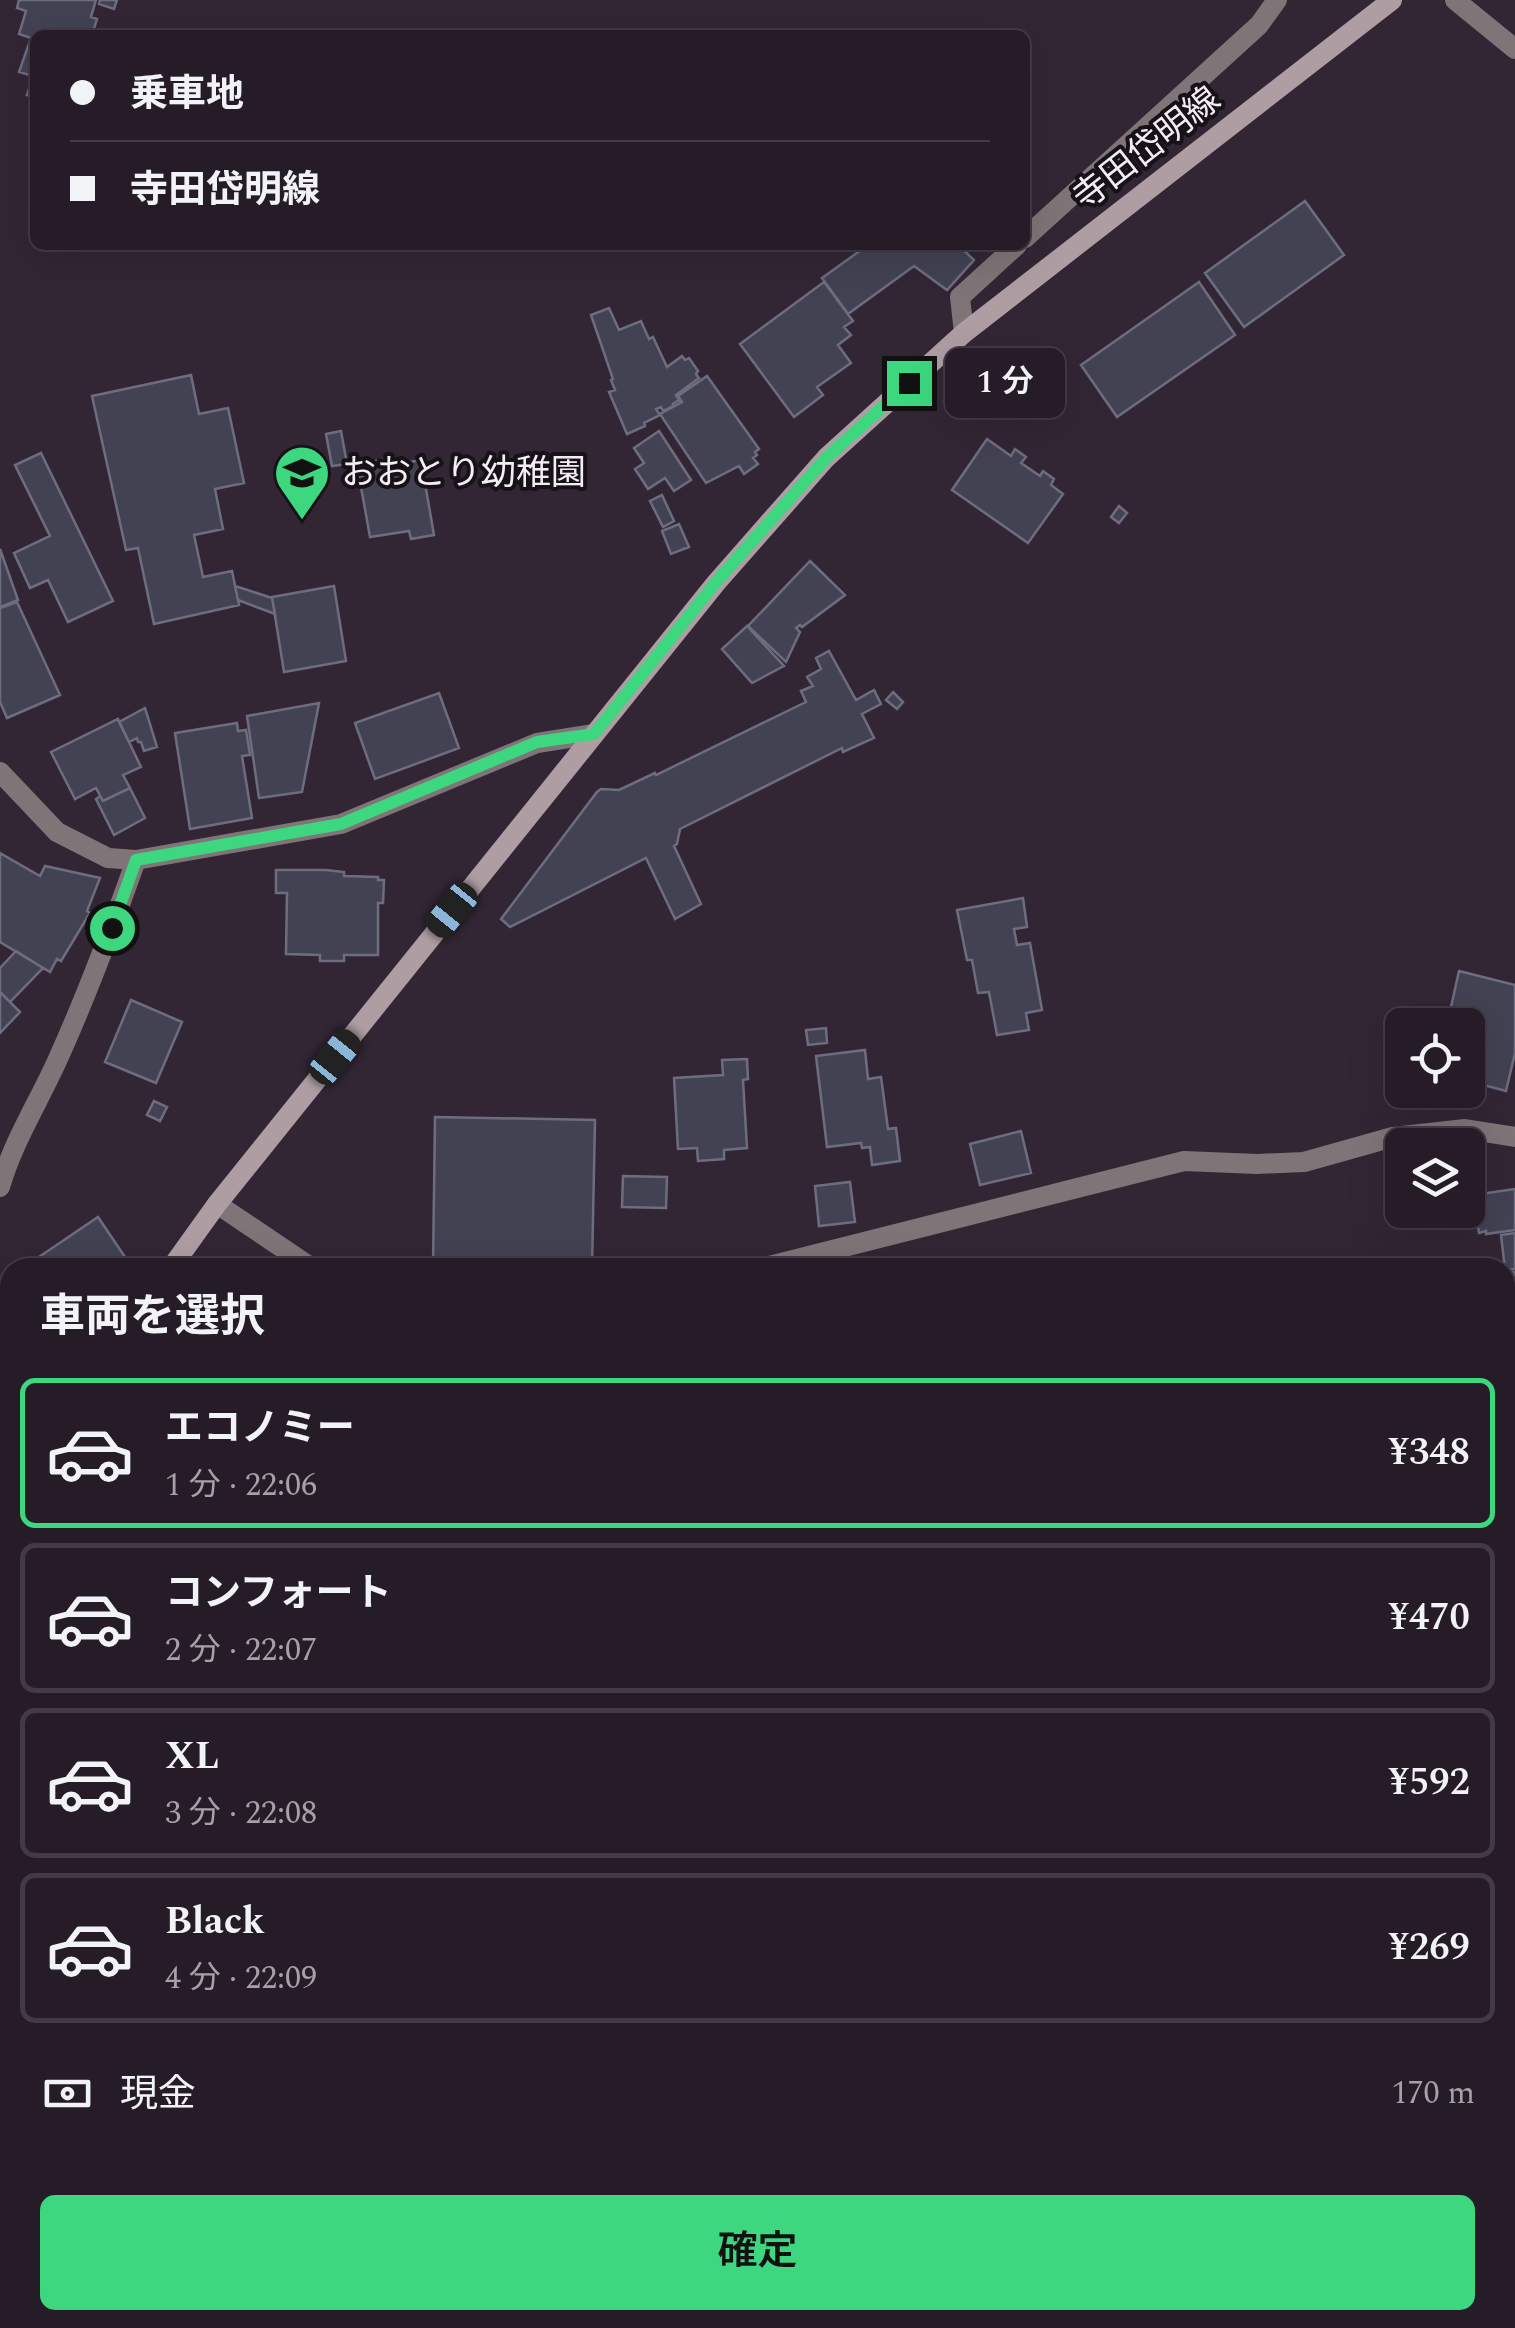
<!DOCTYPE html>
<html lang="ja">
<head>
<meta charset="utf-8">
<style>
	body { margin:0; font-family:Spectral,"Noto Sans JP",serif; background:#322933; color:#f1f3f6; height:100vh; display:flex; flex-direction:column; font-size:38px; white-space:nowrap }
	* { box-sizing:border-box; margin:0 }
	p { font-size:32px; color:#a4a1a7 }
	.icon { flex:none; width:55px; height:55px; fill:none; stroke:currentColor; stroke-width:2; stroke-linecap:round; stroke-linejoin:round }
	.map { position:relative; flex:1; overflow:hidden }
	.side { position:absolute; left:0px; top:1258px; width:1515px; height:1072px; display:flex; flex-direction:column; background:#261c27; border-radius:30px 30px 0 0; box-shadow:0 10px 40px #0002,0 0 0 2px #423a44 }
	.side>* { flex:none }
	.hud { position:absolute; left:30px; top:30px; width:1000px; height:220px; border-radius:15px; box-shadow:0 10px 40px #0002,0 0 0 2px #423a44; display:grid; align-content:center; height:220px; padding:0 40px; background:#261c27 }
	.tools { position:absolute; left:1385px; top:1008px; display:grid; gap:20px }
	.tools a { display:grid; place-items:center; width:100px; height:100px; border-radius:15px; background:#261c27; box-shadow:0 10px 40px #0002,0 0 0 2px #423a44; font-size:50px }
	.end { position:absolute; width:45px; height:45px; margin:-22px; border:12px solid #3cd77e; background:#111; box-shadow:0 0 0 5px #111 }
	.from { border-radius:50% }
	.bubble { position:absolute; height:70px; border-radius:15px; background:#261c27; box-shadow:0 10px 40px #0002,0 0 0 2px #423a44; font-size:32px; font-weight:600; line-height:70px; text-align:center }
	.car { position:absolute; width:30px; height:60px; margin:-30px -15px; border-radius:12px; box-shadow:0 0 8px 2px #0007; background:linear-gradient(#222 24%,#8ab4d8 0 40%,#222 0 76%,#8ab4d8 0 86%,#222 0) }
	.hud b { display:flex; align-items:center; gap:35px; height:95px; font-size:38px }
	.hud b+b { border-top:2px solid #423a44 }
	.hud i { width:25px; height:25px; background:#f1f3f6 }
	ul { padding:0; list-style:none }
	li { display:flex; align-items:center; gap:30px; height:150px; margin:0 20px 15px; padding:0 20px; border:5px solid #423a44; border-radius:15px }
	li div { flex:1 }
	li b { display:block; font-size:38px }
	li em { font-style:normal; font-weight:600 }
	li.current { border-color:#3cd77e }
	li>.icon { width:90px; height:90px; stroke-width:1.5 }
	h2 { padding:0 40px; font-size:45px; line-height:120px }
	.pay { display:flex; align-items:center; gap:25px; height:110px; padding:0 40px; font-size:38px }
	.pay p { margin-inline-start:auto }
	.cta { display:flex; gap:20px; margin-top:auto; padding:20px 40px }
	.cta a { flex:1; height:115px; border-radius:15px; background:#3cd77e; color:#111; font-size:40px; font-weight:600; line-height:115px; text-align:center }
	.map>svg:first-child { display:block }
</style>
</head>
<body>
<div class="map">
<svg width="1515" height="2328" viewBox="0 0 1515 2328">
	<rect width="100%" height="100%" fill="#322634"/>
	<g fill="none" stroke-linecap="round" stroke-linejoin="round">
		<path stroke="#00132d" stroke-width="11" d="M0,1411L6,1430
			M819,2320L823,2328"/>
	</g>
	<path fill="#434253" stroke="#6e6d80" stroke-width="2.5" d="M19,0H96L91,17L97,19L92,35H35V97L27,95L33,76L19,72L31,38L19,34L26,11L17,8Z
		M100,0H117L114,9L99,4Z
		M1305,201L1344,255L1244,327L1205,273Z
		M868,245H958L974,260L947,290L914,266L848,314L822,278Z
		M824,282L853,321L844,327L851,335L838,345L851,363L817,387L823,395L794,417L740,344Z
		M1199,282L1235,335L1117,417L1081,365Z
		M609,308L619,330L641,321L649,339L653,337L667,367L682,356L685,360L689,358L698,371L696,374L699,378L676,395L679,400L673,404L674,406L663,411L661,407L656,409L660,415L644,423L645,426L627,434L609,392L615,390L611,380L613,379L591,315Z
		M191,375L199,414L228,408L244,483L215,489L223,529L194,535L203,577L232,571L239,605L154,624L138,548L126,550L92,396Z
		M707,376L759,449L755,452L757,455L753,458L758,464L744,474L739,466L706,483L660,414L682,402L678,396Z
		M341,431L347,464L332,466L326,434Z
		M659,431L691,480L674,491L665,478L648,489L635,469L644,463L634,448Z
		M987,439L1011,456L1015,449L1026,457L1021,463L1040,476L1043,471L1054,479L1051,485L1063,494L1028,543L952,490Z
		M41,453L113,601L68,622L48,580L30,588L14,553L50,536L15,465Z
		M391,458L392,465L421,460L434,535L411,539L409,531L370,537L359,476L372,474L370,462Z
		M662,495L674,521L663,527L650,501Z
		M1119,506L1127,513L1119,523L1111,517Z
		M679,524L689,547L671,554L662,531Z
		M0,549L18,600L0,607Z
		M810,561L845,595L802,627L800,625L796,628L800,632L786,662L748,626Z
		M235,586L272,598L275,614L238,600Z
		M334,586L346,661L284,672L272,597Z
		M17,602L60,695L7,718L0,702V608Z
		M747,626L784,666L752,683L722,649Z
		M829,651L856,700L874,690L881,704L862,714L874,738L843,752L842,748L680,829L677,844L674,846L701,904L675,919L646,858L510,927L501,919L597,792L601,789L619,790L655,773L656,775L806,702L801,691L813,686L807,677L821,669L816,658Z
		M893,692L903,702L897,709L886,700Z
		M439,693L459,748L375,779L355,723Z
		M319,703L302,792L259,798L247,716Z
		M145,708L157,747L144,751L141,742H138L137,738L129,742L119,722Z
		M118,719L141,767L123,775L130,788L103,801L96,788L75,799L51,752Z
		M237,723L238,731L246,730L250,755L242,756L252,818L190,829L175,733Z
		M130,788L145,818L114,835L96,799L100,796L103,801Z
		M0,853L40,876L45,866L100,878L87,911L90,913L61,961L57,959L50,972L0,942Z
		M276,870H326L344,872V876L378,877V880H384L383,903H378V955H344V961H320V955L286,954L287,893H276Z
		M1023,898L1027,927L1014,929L1017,945L1030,943L1042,1010L1026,1013L1029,1030L997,1035L989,992L978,993L972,960H967L957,910Z
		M16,951L43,968L10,1002L0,992V968Z
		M1459,971L1515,985V1053L1506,1091L1468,1081V1025H1447Z
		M0,992L20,1012L0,1033Z
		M131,1000L182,1022L156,1083L105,1062Z
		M826,1028L827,1043L808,1045L806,1030Z
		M865,1050L868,1079L881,1077L888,1129L896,1128L900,1161L872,1165L870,1147L862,1148L861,1143L827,1147L816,1056Z
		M747,1059L748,1079L743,1080L747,1148L724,1150V1159L698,1161L697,1148L678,1149L674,1078L723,1075L722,1060Z
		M154,1101L167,1107L160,1121L147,1115Z
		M435,1117L595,1120L592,1268H433Z
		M1021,1131L1031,1173L980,1185L970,1144Z
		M623,1176L667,1177L666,1208L622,1207Z
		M850,1182L855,1222L819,1226L815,1186Z
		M1515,1189V1230L1486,1234V1231L1479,1233L1473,1195Z
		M98,1217L129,1263L122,1268H33L30,1263Z
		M1515,1233V1269L1505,1270L1501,1235Z
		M1515,1272V1350L1508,1273Z
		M0,1776L10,1793V1819L0,1825Z
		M0,2144L10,2160V2305L0,2311Z
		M16,2320H31L36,2328H2Z
		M42,2320H112L113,2322L101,2328H47Z
		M260,2320H321L325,2327L265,2328Z"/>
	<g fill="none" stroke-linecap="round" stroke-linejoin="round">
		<path stroke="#8a808c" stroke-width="6" stroke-dasharray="5 8" stroke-linecap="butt" d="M1505,1984L1515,1982"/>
		<path stroke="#7f7578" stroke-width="20" d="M1455,0L1515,49
			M1025,238L1259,25L1277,0
			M964,333L960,297L1017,245
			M0,772L57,832L108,858L136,860L341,824L537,743L594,734
			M0,1187C13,1142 38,1103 57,1061C87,995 112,928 136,860
			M217,1204L312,1268
			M761,1268L1184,1161L1257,1164L1304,1162L1393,1137L1465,1129L1515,1137
			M1505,1794L1515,1789
			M0,1892L10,1896
			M0,2053L10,2070
			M1505,2188L1515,2185
			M157,2320L162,2328
			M367,2320L373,2328
			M564,2328L577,2320"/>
		<path stroke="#ae9ea4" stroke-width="20" d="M171,1268L217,1204L716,583L826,458L964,333L1392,0
			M0,1506L10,1491"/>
	</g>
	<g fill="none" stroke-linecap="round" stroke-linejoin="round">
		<path stroke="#3cd77e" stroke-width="12" d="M112,928L136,860L341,824L537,742L594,734L716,582L826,458L909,383"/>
	</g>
	<defs>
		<g id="school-pin" transform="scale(2.875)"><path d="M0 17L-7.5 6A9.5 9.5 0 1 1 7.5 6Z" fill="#3cd77e" stroke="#171218"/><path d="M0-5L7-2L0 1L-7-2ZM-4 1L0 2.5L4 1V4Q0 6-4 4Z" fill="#111"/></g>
	</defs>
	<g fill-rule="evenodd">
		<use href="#school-pin" x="302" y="473"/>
	</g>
	<g text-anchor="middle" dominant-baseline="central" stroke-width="8" stroke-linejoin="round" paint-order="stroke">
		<g font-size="35" fill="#f5edf6" stroke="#171218">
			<text transform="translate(1147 149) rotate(-38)">寺田岱明線</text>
		</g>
		<g font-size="35" fill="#f5edf6" stroke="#171218" text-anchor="start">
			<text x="341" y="473">おおとり幼稚園</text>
		</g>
	</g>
</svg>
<div class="tools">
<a><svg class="icon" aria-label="locate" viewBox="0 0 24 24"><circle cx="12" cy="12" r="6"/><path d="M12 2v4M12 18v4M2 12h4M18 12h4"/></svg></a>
<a><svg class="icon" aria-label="layers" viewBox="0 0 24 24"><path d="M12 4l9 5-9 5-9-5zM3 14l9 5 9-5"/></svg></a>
</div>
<i class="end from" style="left:112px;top:928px"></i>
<i class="end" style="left:909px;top:383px"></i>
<div class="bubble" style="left:945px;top:348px;width:120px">1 分</div>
<i class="car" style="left:452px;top:910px;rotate:219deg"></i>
<i class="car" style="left:335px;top:1057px;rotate:39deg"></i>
<div class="hud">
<b><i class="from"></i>乗車地</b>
<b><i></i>寺田岱明線</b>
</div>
<section class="side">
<h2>車両を選択</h2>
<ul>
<li class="current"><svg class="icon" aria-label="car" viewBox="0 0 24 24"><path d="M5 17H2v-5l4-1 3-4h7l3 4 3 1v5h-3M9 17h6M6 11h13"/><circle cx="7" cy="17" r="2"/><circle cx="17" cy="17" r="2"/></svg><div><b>エコノミー</b><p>1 分 · 22:06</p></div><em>¥348</em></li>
<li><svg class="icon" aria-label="car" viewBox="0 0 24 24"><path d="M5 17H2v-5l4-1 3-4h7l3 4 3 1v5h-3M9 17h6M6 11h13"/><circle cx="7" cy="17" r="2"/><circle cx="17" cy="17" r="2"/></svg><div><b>コンフォート</b><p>2 分 · 22:07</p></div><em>¥470</em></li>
<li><svg class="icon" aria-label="car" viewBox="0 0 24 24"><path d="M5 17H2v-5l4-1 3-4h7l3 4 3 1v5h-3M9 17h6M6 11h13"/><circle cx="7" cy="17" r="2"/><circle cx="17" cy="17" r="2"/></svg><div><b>XL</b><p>3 分 · 22:08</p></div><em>¥592</em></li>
<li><svg class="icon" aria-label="car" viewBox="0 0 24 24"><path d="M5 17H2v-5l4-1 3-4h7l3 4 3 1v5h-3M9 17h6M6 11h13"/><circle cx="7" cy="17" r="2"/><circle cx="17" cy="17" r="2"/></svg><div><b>Black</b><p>4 分 · 22:09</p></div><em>¥269</em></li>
</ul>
<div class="pay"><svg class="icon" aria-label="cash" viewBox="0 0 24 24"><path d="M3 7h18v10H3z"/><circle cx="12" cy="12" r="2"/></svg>現金<p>170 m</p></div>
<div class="cta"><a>確定</a></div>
</section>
</div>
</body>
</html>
